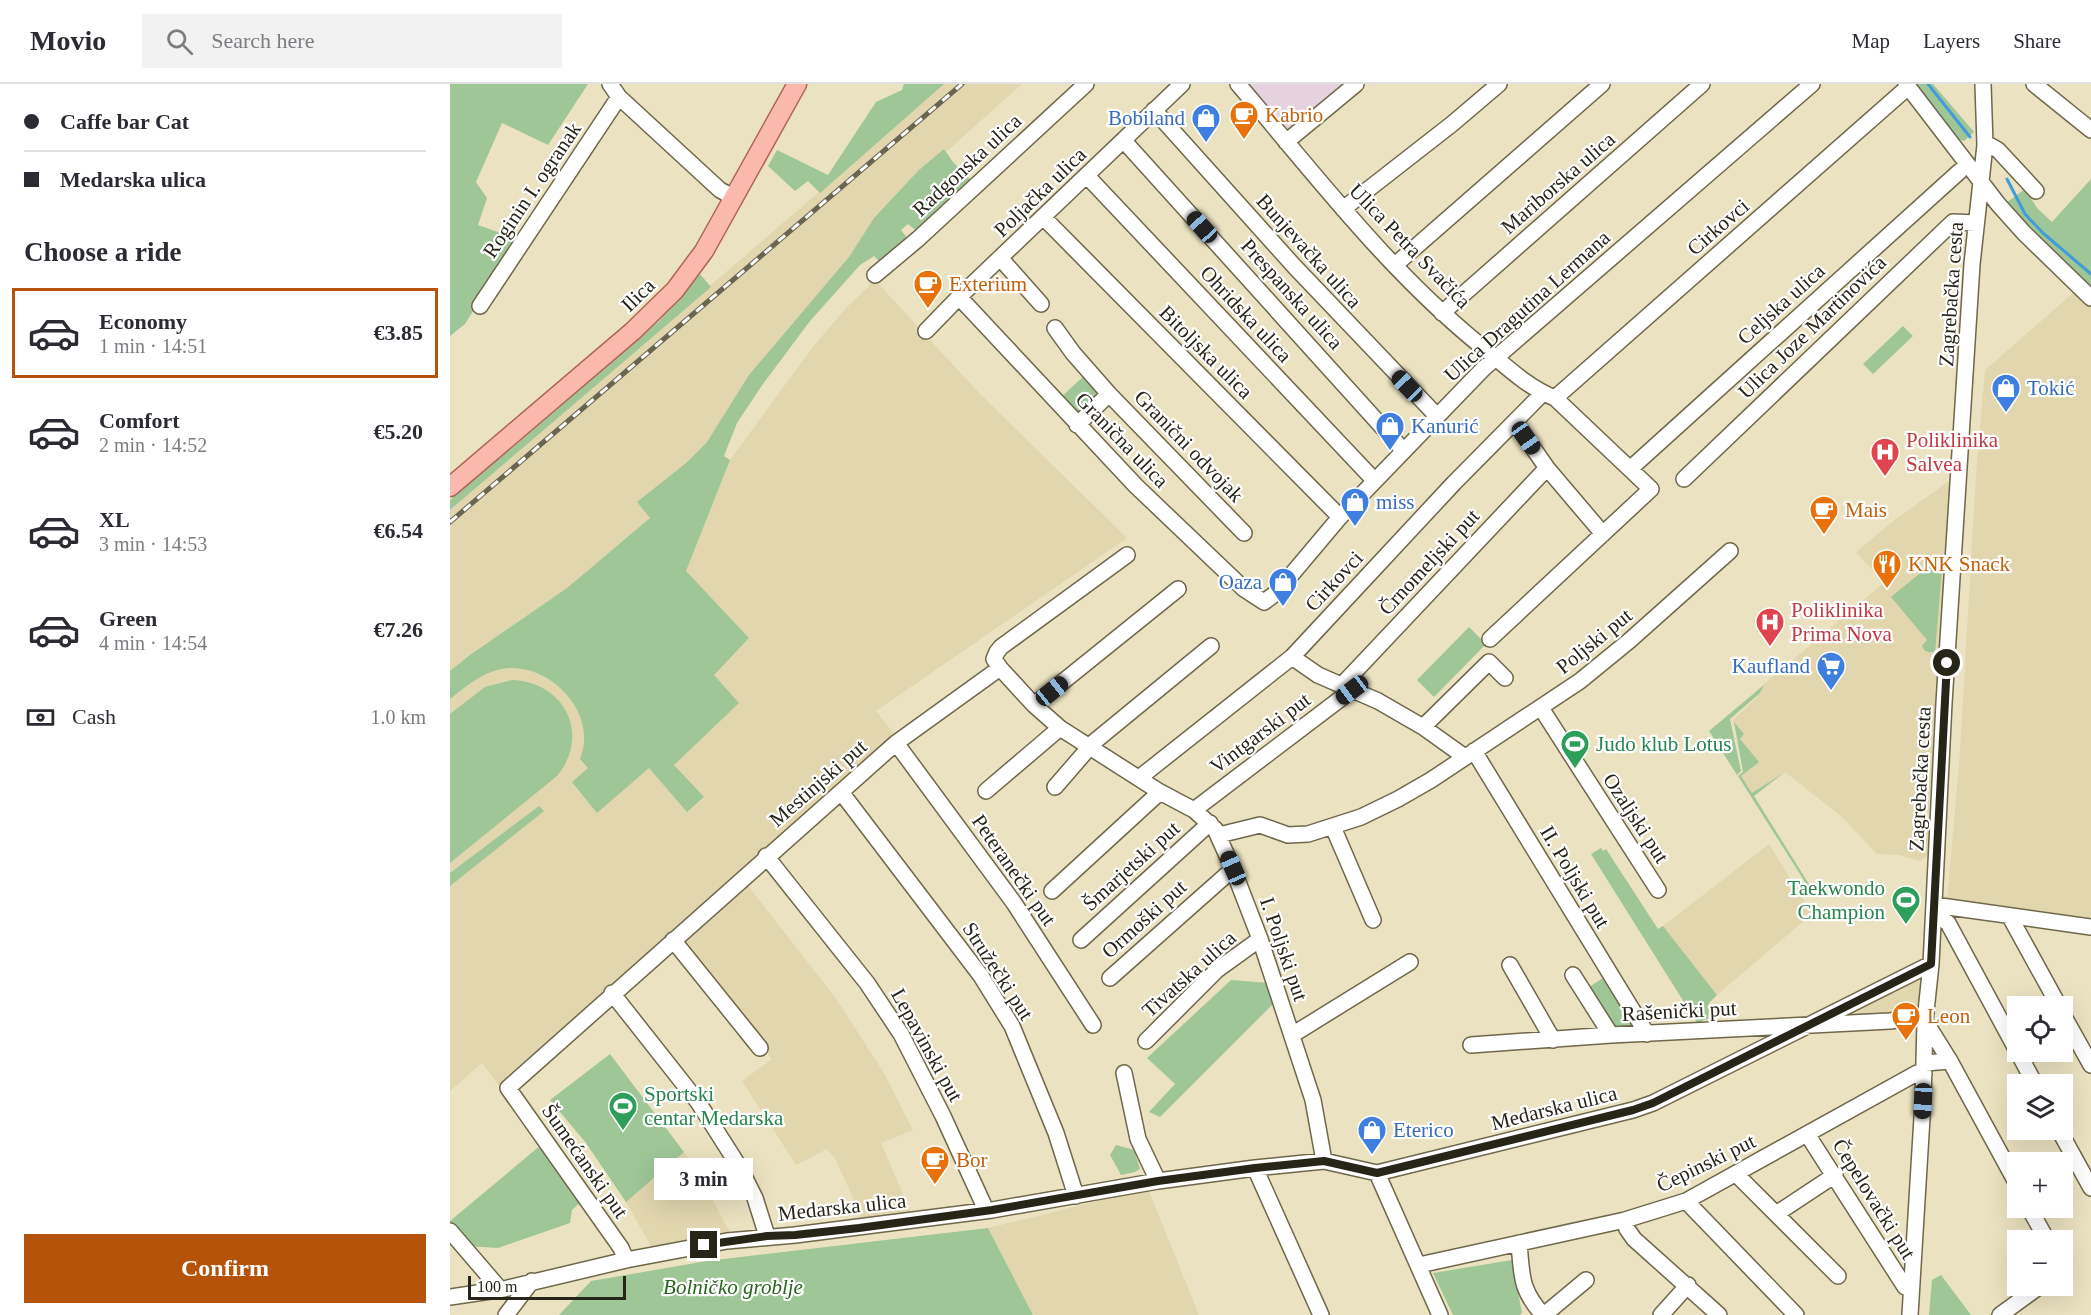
<!DOCTYPE html>
<html lang="en">
<head>
<meta charset="utf-8">
<style>
	body { margin:0; font-family:"Times New Roman",serif; background:#f2f2f3; color:#2b2b33; height:100vh; display:flex; flex-direction:column; font-size:22px; white-space:nowrap }
	* { box-sizing:border-box; margin:0 }
	p { font-size:20px; color:#7c7c81 }
	.icon { flex:none; width:33px; height:33px; fill:none; stroke:currentColor; stroke-width:2; stroke-linecap:round; stroke-linejoin:round }
	.map { position:relative; flex:1; overflow:hidden }
	.panel { display:flex; flex-direction:column; background:#fff; width:450px }
	.panel>* { flex:none }
	.banner { display:grid; align-content:center; height:132px; padding:0 24px; background:#fff }
	.controls { position:absolute; left:1557px; top:912px; display:grid; gap:12px }
	.controls a { display:grid; place-items:center; width:66px; height:66px; border-radius:0px; background:#fff; box-shadow:0 6px 24px #0002; font-size:30px }
	.scale { position:absolute; left:18px; bottom:15px; width:158px; box-sizing:border-box; padding-left:6px; border:3px solid #272418; border-top:0; font-size:16px; line-height:21px; white-space:nowrap; color:#272418; -webkit-text-stroke:4px #fff; paint-order:stroke }
	.end { position:absolute; width:27px; height:27px; margin:-14px; border:8px solid #272418; background:#fff; box-shadow:0 0 0 3px #fff }
	.from { border-radius:50% }
	.bubble { position:absolute; height:42px; border-radius:0px; background:#fff; box-shadow:0 6px 24px #0002; font-size:20px; font-weight:600; line-height:42px; text-align:center }
	.car { position:absolute; width:18px; height:36px; margin:-18px -9px; border-radius:8px; box-shadow:0 0 4px 2px #0007; background:linear-gradient(#222 24%,#8ab4d8 0 40%,#222 0 76%,#8ab4d8 0 86%,#222 0) }
	.banner b { display:flex; align-items:center; gap:21px; height:57px; font-size:22px }
	.banner b+b { border-top:2px solid #e1e1e2 }
	.banner i { width:15px; height:15px; background:#2b2b33 }
	ul { padding:0; list-style:none }
	li { display:flex; align-items:center; gap:18px; height:90px; margin:0 12px 9px; padding:0 12px; border:3px solid transparent; border-radius:0px }
	li div { flex:1 }
	li b { display:block; font-size:22px }
	li em { font-style:normal; font-weight:600 }
	li.selected { border-color:#b45309 }
	li>.icon { width:54px; height:54px; stroke-width:1.5 }
	h2 { padding:0 24px; font-size:27px; line-height:72px }
	.pay { display:flex; align-items:center; gap:15px; height:66px; padding:0 24px; font-size:22px }
	.pay p { margin-inline-start:auto }
	.cta { display:flex; gap:12px; margin-top:auto; padding:12px 24px }
	.cta a { flex:1; height:69px; border-radius:0px; background:#b45309; color:#fff; font-size:24px; font-weight:600; line-height:69px; text-align:center }
	header { display:flex; align-items:center; gap:36px; box-sizing:border-box; height:84px; padding:0 30px; background:#fff; border-bottom:2px solid #e1e1e2 }
	header strong { font-size:28px }
	nav { display:flex; gap:33px; margin-inline-start:auto; font-size:21px }
	.search { width:420px; height:54px; background:#f2f2f3; display:flex; align-items:center; gap:15px; box-sizing:border-box; padding:0 21px; border-radius:0px; color:#7c7c81; font-size:22px }
	main { display:flex; flex:1; min-height:0 }
	.map>svg:first-child { display:block }
</style>
</head>
<body>
<header>
<strong>Movio</strong>
<div class="search"><svg class="icon" aria-label="search" viewBox="0 0 24 24"><circle cx="10" cy="10" r="6"/><path d="M15 15l6 6"/></svg>Search here</div>
<nav><a>Map</a><a>Layers</a><a>Share</a></nav>
</header>
<main>
<section class="panel">
<div class="banner">
<b><i class="from"></i>Caffe bar Cat</b>
<b><i></i>Medarska ulica</b>
</div>
<h2>Choose a ride</h2>
<ul>
<li class="selected"><svg class="icon" aria-label="car" viewBox="0 0 24 24"><path d="M5 17H2v-5l4-1 3-4h7l3 4 3 1v5h-3M9 17h6M6 11h13"/><circle cx="7" cy="17" r="2"/><circle cx="17" cy="17" r="2"/></svg><div><b>Economy</b><p>1 min · 14:51</p></div><em>€3.85</em></li>
<li><svg class="icon" aria-label="car" viewBox="0 0 24 24"><path d="M5 17H2v-5l4-1 3-4h7l3 4 3 1v5h-3M9 17h6M6 11h13"/><circle cx="7" cy="17" r="2"/><circle cx="17" cy="17" r="2"/></svg><div><b>Comfort</b><p>2 min · 14:52</p></div><em>€5.20</em></li>
<li><svg class="icon" aria-label="car" viewBox="0 0 24 24"><path d="M5 17H2v-5l4-1 3-4h7l3 4 3 1v5h-3M9 17h6M6 11h13"/><circle cx="7" cy="17" r="2"/><circle cx="17" cy="17" r="2"/></svg><div><b>XL</b><p>3 min · 14:53</p></div><em>€6.54</em></li>
<li><svg class="icon" aria-label="car" viewBox="0 0 24 24"><path d="M5 17H2v-5l4-1 3-4h7l3 4 3 1v5h-3M9 17h6M6 11h13"/><circle cx="7" cy="17" r="2"/><circle cx="17" cy="17" r="2"/></svg><div><b>Green</b><p>4 min · 14:54</p></div><em>€7.26</em></li>
</ul>
<div class="pay"><svg class="icon" aria-label="cash" viewBox="0 0 24 24"><path d="M3 7h18v10H3z"/><circle cx="12" cy="12" r="2"/></svg>Cash<p>1.0 km</p></div>
<div class="cta"><a>Confirm</a></div>
</section>
<div class="map">
<svg width="1641" height="1231" viewBox="0 0 1641 1231">
	<rect width="100%" height="100%" fill="#ebe2c1"/>
	<path fill="#e1d6ae" d="M494,0H572L496,68L495,65L424,134L399,173L279,326L257,358L236,379L187,418L200,434L117,504L20,571L0,587V426Z
		M425,196L529,309L677,454L426,627L445,651L51,1002L50,1003L32,979L0,1007V608L87,559L239,726L254,714L224,681L288,619L263,591L299,554L235,487L280,376L362,264L395,225Z
		M1630,203L1641,215V843L1497,818L1510,668L1526,390L1535,286Z
		M1502,395L1488,571L1485,676L1480,710L1478,742L1480,764L1478,772L1470,777L1449,771L1427,770L1392,733L1335,688L1302,709L1291,692L1308,678L1290,655L1294,650L1282,637L1308,612L1305,608L1436,497L1434,495L1432,497L1406,468L1446,435Z
		M1319,760L1362,830L1267,911L1213,842Z
		M295,798L385,913L434,989L463,1046L431,1059L462,1131L409,1137L410,1129L384,1072H382L377,1065L346,1081L292,997L322,975L226,862Z
		M1463,896L1470,897L1472,900V923L1464,931L1381,933Z
		M234,1068L244,1082L281,1150L202,1164L176,1118Z
		M698,1105L749,1231H583L538,1144Z"/>
	<path fill="#e6d1df" d="M796,0H898L836,50Z"/>
	<path fill="#9ec697" d="M0,0H138L98,61L52,39L26,98L37,114L28,141L68,155L15,240L0,252Z
		M454,0H494L370,109L358,97L345,107L318,82L327,66L378,91L426,18L452,6Z
		M1463,0H1483L1524,48L1514,57L1507,55Z
		M494,65L503,78L523,98L468,148L458,140L451,146L457,154L429,177L424,172L410,181L360,237L313,300L287,339L274,372L280,376L236,487L299,554L264,591L289,619L224,681L254,713L237,728L199,684L147,729L122,698L138,684L130,675C150,627 95,573 47,586C29,591 14,604 0,615V587L20,571L117,504L200,434L187,418L236,379L257,358L299,291L399,173L424,134L469,86Z
		M1641,95V207L1589,155L1556,119L1575,105L1587,124L1602,138Z
		M250,190L261,203L0,426V416L209,237Z
		M1453,242L1463,252L1423,290L1413,280Z
		M636,290L651,307L630,334L609,315Z
		M1491,472L1493,474L1485,569L1475,567L1472,562L1477,556L1441,513Z
		M1019,543L1036,560L984,613L967,596Z
		M62,596C115,598 141,651 107,692L0,779V630L35,603Z
		M1314,601L1310,609L1280,635L1291,687L1287,691L1259,647Z
		M1284,638L1294,650L1290,655L1309,678L1291,692L1302,709L1335,688L1304,712L1362,805L1360,806L1288,692L1293,688Z
		M89,722L94,727L0,802V789Z
		M1151,764L1153,767L1156,765L1208,845L1213,842L1267,911L1259,919L1258,935L1253,936L1249,942L1141,770Z
		M1156,892L1184,940L1167,947L1136,905Z
		M781,896L819,899L825,918L710,1033L699,1028L725,1000L697,974Z
		M160,970L234,1068L176,1118L136,1059L100,1016Z
		M91,1061L131,1118L122,1126L120,1139L48,1164L16,1162L0,1144V1137Z
		M666,1061L684,1066L690,1085L685,1088L671,1091L660,1071Z
		M538,1144L583,1231H109L141,1197L257,1177Z
		M1062,1176L1072,1229L1070,1231H1003L983,1189Z
		M1491,1191L1521,1231H1479L1482,1196Z"/>
	<g fill="none" stroke-linecap="round" stroke-linejoin="round">
		<path stroke="#419cda" stroke-width="3" d="M1478,0L1520,53
			M1557,95L1575,130L1593,149L1641,190"/>
		<g stroke="#6f674a" stroke-width="18">
			<path id="minor" d="M160,0L169,13L270,106L285,114
				M788,0C867,93 944,194 1041,270C1060,286 1081,305 1105,314L1201,405L1040,555
				M1456,0L1548,120L1574,149L1641,214
				M1584,0L1641,46
				M704,26L844,182L987,332
				M674,57L953,366
				M836,58L906,0
				M1535,61L1541,62L1548,66L1586,107
				M637,92L924,396
				M893,125L1002,40L1049,0
				M594,134L890,433
				M551,175L591,220
				M945,181L1152,0
				M425,191L468,155L636,0
				M509,213L686,402L794,505L814,518L826,509L890,433L1034,284L1362,0
				M30,222L169,13
				M992,229L1252,0
				M605,244L623,269L659,310
				M476,247L509,213L732,0
				M1105,314L1458,3
				M1065,338L1097,384L1153,450
				M627,341L659,310L794,449
				M1181,384L1510,87
				M1234,395L1503,138L1526,139
				M677,471L551,563L547,568L544,575L550,584L584,621L610,644L710,708L744,726L765,745L783,785L810,855L863,1016L874,1077
				M842,573L868,591L928,617L973,643L1015,673
				M892,601L1097,384
				M584,621L728,505
				M1091,624L1208,806
				M973,643L1039,578L1055,594
				M446,659L564,819L643,941
				M1024,667L1197,950
				M689,694L842,573L1004,399L1093,309
				M605,703L644,658L761,562
				M536,707L610,644
				M391,708L531,892L562,942L606,1049L626,1112
				M744,726L902,606
				M883,743L923,836
				M769,751L810,741L838,751L858,750L911,733L948,715L981,696L1130,597L1179,557L1280,467
				M316,772L417,899L451,950L493,1032L536,1126
				M602,807L710,708
				M1484,821L1641,843
				M1484,830L1498,839L1585,1000
				M1560,833L1609,922
				M223,856L310,964
				M631,856L760,739
				M1060,881L1103,956
				M1123,891L1161,951
				M660,894L783,785
				M162,909L248,1018L290,1084L305,1114L317,1152
				M1612,929L1641,981
				M842,951L960,878
				M696,957L767,886L810,855
				M1021,961L1161,951L1440,937L1469,933L1475,937L1500,977L1475,979
				M1500,977L1568,1102
				M674,989L688,1055L708,1097
				M1609,1046L1641,1104
				M1357,1050L1455,1203
				M805,1084L871,1231
				M927,1089L990,1231
				M1286,1090L1388,1192
				M1236,1117L1346,1231
				M1579,1124L1597,1156
				M1326,1130L1385,1091
				M1175,1136L1177,1145L1184,1155L1269,1231
				M0,1147L49,1204
				M1069,1159C1072,1192 1070,1205 1093,1231
				M176,1176L171,1164L58,1004L446,659L550,584
				M969,1181L1175,1136L1236,1117L1467,989L1474,990
				M0,1213L54,1205L176,1176L277,1157L345,1151L542,1126L708,1097L805,1084L874,1077L927,1089L935,1087L1183,1026L1203,1019L1481,880
				M56,1231L82,1197
				M1094,1231L1136,1196
				M1211,1231L1238,1201
				M1460,1231L1473,1017L1475,937L1481,880L1494,619L1522,180L1535,61L1533,0
				M1550,1231L1590,1202"/>
		</g>
		<g stroke="#af6555" stroke-width="21">
			<path id="major" d="M0,403L183,247L225,206L254,167L347,0"/>
		</g>
		<use href="#minor" stroke="#fff" stroke-width="15"/>
		<use href="#major" stroke="#fbb8ad" stroke-width="18"/>
		<g stroke="#6a6551" stroke-width="5">
			<path id="rail" d="M0,438L512,0"/>
		</g>
		<use href="#rail" stroke="#fff" stroke-width="3" stroke-dasharray="9" stroke-linecap="butt"/>
	</g>
	<g fill="none" stroke-linecap="round" stroke-linejoin="round">
		<path stroke="#272418" stroke-width="8" d="M254,1161L317,1152L345,1151L409,1144L542,1126L708,1097L805,1084L874,1077L927,1089L1183,1026L1203,1019L1481,880L1497,579"/>
	</g>
	<defs>
		<g id="cafe-pin" transform="scale(1.5)"><path d="M0 17L-7.5 6A9.5 9.5 0 1 1 7.5 6Z" fill="#e8710a" stroke="#fff"/><path d="M-5.5-4.5H6V0H3Q3 3.5 0 3.5H-2.5Q-5.5 3.5-5.5 0ZM3-3.2v2h1.7v-2ZM-6 4.5H4V6H-6Z" fill="#fff"/></g>
		<g id="shop-pin" transform="scale(1.5)"><path d="M0 17L-7.5 6A9.5 9.5 0 1 1 7.5 6Z" fill="#3f7fe0" stroke="#fff"/><path d="M-5-2.5h2.3a2.7 3.5 0 0 1 5.4 0H5L5.5 6h-11ZM-1.5-2.5h3a1.5 2.3 0 0 0-3 0Z" fill="#fff"/></g>
		<g id="hospital-pin" transform="scale(1.5)"><path d="M0 17L-7.5 6A9.5 9.5 0 1 1 7.5 6Z" fill="#e0444e" stroke="#fff"/><path d="M-5-5h3v3.5h4V-5h3V5h-3V1.5h-4V5h-3Z" fill="#fff"/></g>
		<g id="restaurant-pin" transform="scale(1.5)"><path d="M0 17L-7.5 6A9.5 9.5 0 1 1 7.5 6Z" fill="#e8710a" stroke="#fff"/><path d="M-5-6h1v4h1v-4h1v4h1v-4h1v5L-1.5 .5V6h-2V.5L-5-1ZM5-6V6H3V1.5H1.5Q1.5-4 5-6Z" fill="#fff"/></g>
		<g id="supermarket-pin" transform="scale(1.5)"><path d="M0 17L-7.5 6A9.5 9.5 0 1 1 7.5 6Z" fill="#3f7fe0" stroke="#fff"/><path d="M-6-5.5h2.5l.6 2H6L4.5 2H-2.5L-4.4-4H-6ZM-1.5 3.2a1.3 1.3 0 1 0 .1 0ZM3 3.2a1.3 1.3 0 1 0 .1 0Z" fill="#fff"/></g>
		<g id="stadium-pin" transform="scale(1.5)"><path d="M0 17L-7.5 6A9.5 9.5 0 1 1 7.5 6Z" fill="#2e9e5b" stroke="#fff"/><path d="M0-5a6.5 5 0 1 0 0 10a6.5 5 0 1 0 0-10ZM-3.5-1.8h7v3.6h-7Z" fill="#fff"/></g>
	</defs>
	<g fill-rule="evenodd">
		<use href="#cafe-pin" x="794" y="31"/>
		<use href="#shop-pin" x="756" y="34"/>
		<use href="#cafe-pin" x="478" y="200"/>
		<use href="#shop-pin" x="1556" y="304"/>
		<use href="#shop-pin" x="940" y="342"/>
		<use href="#hospital-pin" x="1435" y="368"/>
		<use href="#shop-pin" x="905" y="418"/>
		<use href="#cafe-pin" x="1374" y="426"/>
		<use href="#restaurant-pin" x="1437" y="480"/>
		<use href="#shop-pin" x="833" y="498"/>
		<use href="#hospital-pin" x="1320" y="538"/>
		<use href="#supermarket-pin" x="1381" y="582"/>
		<use href="#stadium-pin" x="1125" y="660"/>
		<use href="#stadium-pin" x="1456" y="816"/>
		<use href="#cafe-pin" x="1456" y="932"/>
		<use href="#stadium-pin" x="173" y="1022"/>
		<use href="#shop-pin" x="922" y="1046"/>
		<use href="#cafe-pin" x="485" y="1076"/>
	</g>
	<g text-anchor="middle" dominant-baseline="central" stroke-width="4.5" stroke-linejoin="round" paint-order="stroke">
		<g font-size="21" fill="#c56008" stroke="#fff" text-anchor="start">
			<text x="815" y="31">Kabrio</text>
			<text x="499" y="200">Exterium</text>
			<text x="1395" y="426">Mais</text>
			<text x="1458" y="480">KNK Snack</text>
			<text x="1477" y="932">Leon</text>
			<text x="506" y="1076">Bor</text>
		</g>
		<g font-size="21" fill="#366cbe" stroke="#fff" text-anchor="start">
			<text x="735" y="34" text-anchor="end">Bobiland</text>
			<text x="1577" y="304">Tokić</text>
			<text x="961" y="342">Kanurić</text>
			<text x="926" y="418">miss</text>
			<text x="812" y="498" text-anchor="end">Oaza</text>
			<text x="1360" y="582" text-anchor="end">Kaufland</text>
			<text x="943" y="1046">Eterico</text>
		</g>
		<g font-size="21" fill="#272418" stroke="#fff">
			<text transform="translate(517 81) rotate(-43)">Radgonska ulica</text>
			<text transform="translate(1108 99) rotate(-41)">Mariborska ulica</text>
			<text transform="translate(82 106) rotate(-56)">Roginin I. ogranak</text>
			<text transform="translate(590 108) rotate(-44)">Poljačka ulica</text>
			<text transform="translate(1268 143) rotate(-41)">Cirkovci</text>
			<text transform="translate(960 162) rotate(46)">Ulica Petra Svačića</text>
			<text transform="translate(859 167) rotate(48)">Bunjevačka ulica</text>
			<text transform="translate(842 210) rotate(48)">Prespanska ulica</text>
			<text transform="translate(1501 210) rotate(-86)">Zagrebačka cesta</text>
			<text transform="translate(188 211) rotate(-44)">Ilica</text>
			<text transform="translate(1331 220) rotate(-42)">Celjska ulica</text>
			<text transform="translate(1077 222) rotate(-42)">Ulica Dragutina Lermana</text>
			<text transform="translate(796 230) rotate(47)">Ohridska ulica</text>
			<text transform="translate(1362 243) rotate(-44)">Ulica Joze Martinovića</text>
			<text transform="translate(756 268) rotate(45)">Bitoljska ulica</text>
			<text transform="translate(672 356) rotate(46)">Granična ulica</text>
			<text transform="translate(739 362) rotate(46)">Granični odvojak</text>
			<text transform="translate(979 478) rotate(-47)">Črnomeljski put</text>
			<text transform="translate(884 497) rotate(-47)">Cirkovci</text>
			<text transform="translate(1144 557) rotate(-39)">Poljski put</text>
			<text transform="translate(810 649) rotate(-37)">Vintgarski put</text>
			<text transform="translate(1470 695) rotate(-87)">Zagrebačka cesta</text>
			<text transform="translate(368 699) rotate(-41)">Mestinjski put</text>
			<text transform="translate(1186 734) rotate(57)">Ozaljski put</text>
			<text transform="translate(681 782) rotate(-42)">Šmarjetski put</text>
			<text transform="translate(564 786) rotate(55)">Peteranečki put</text>
			<text transform="translate(1125 793) rotate(59)">II. Poljski put</text>
			<text transform="translate(694 835) rotate(-42)">Ormoški put</text>
			<text transform="translate(834 865) rotate(71)">I. Poljski put</text>
			<text transform="translate(548 887) rotate(57)">Stružečki put</text>
			<text transform="translate(739 890) rotate(-42)">Tivatska ulica</text>
			<text transform="translate(1229 927) rotate(-3)">Rašenički put</text>
			<text transform="translate(477 961) rotate(61)">Lepavinski put</text>
			<text transform="translate(1104 1024) rotate(-14)">Medarska ulica</text>
			<text transform="translate(135 1077) rotate(55)">Šumećanski put</text>
			<text transform="translate(1256 1079) rotate(-26)">Čepinski put</text>
			<text transform="translate(1424 1115) rotate(58)">Čepelovački put</text>
			<text transform="translate(392 1123) rotate(-6)">Medarska ulica</text>
		</g>
		<g font-size="21" fill="#be3a42" stroke="#fff" text-anchor="start">
			<text x="1456" y="356">Poliklinika<tspan x="1456" dy="24">Salvea</tspan></text>
			<text x="1341" y="526">Poliklinika<tspan x="1341" dy="24">Prima Nova</tspan></text>
		</g>
		<g font-size="21" fill="#27864d" stroke="#fff" text-anchor="start">
			<text x="1146" y="660">Judo klub Lotus</text>
			<text x="1435" y="804" text-anchor="end">Taekwondo<tspan x="1435" dy="24">Champion</tspan></text>
			<text x="194" y="1010">Sportski<tspan x="194" dy="24">centar Medarska</tspan></text>
		</g>
		<g font-size="21" font-style="italic" fill="#26651b" stroke="#fff">
			<text x="283" y="1203">Bolničko groblje</text>
		</g>
	</g>
</svg>
<div class="controls">
<a><svg class="icon" aria-label="locate" viewBox="0 0 24 24"><circle cx="12" cy="12" r="6"/><path d="M12 2v4M12 18v4M2 12h4M18 12h4"/></svg></a>
<a><svg class="icon" aria-label="layers" viewBox="0 0 24 24"><path d="M12 4l9 5-9 5-9-5zM3 14l9 5 9-5"/></svg></a>
<a>+</a>
<a>−</a>
</div>
<div class="scale">100 m</div>
<i class="end from" style="left:1497px;top:579px"></i>
<i class="end" style="left:254px;top:1161px"></i>
<div class="bubble" style="left:204px;top:1074px;width:99px">3 min</div>
<i class="car" style="left:752px;top:143px;rotate:318deg"></i>
<i class="car" style="left:957px;top:302px;rotate:316deg"></i>
<i class="car" style="left:1076px;top:354px;rotate:145deg"></i>
<i class="car" style="left:902px;top:606px;rotate:233deg"></i>
<i class="car" style="left:602px;top:607px;rotate:51deg"></i>
<i class="car" style="left:783px;top:784px;rotate:336deg"></i>
<i class="car" style="left:1473px;top:1017px;rotate:183deg"></i>
</div>
</main>
</body>
</html>
